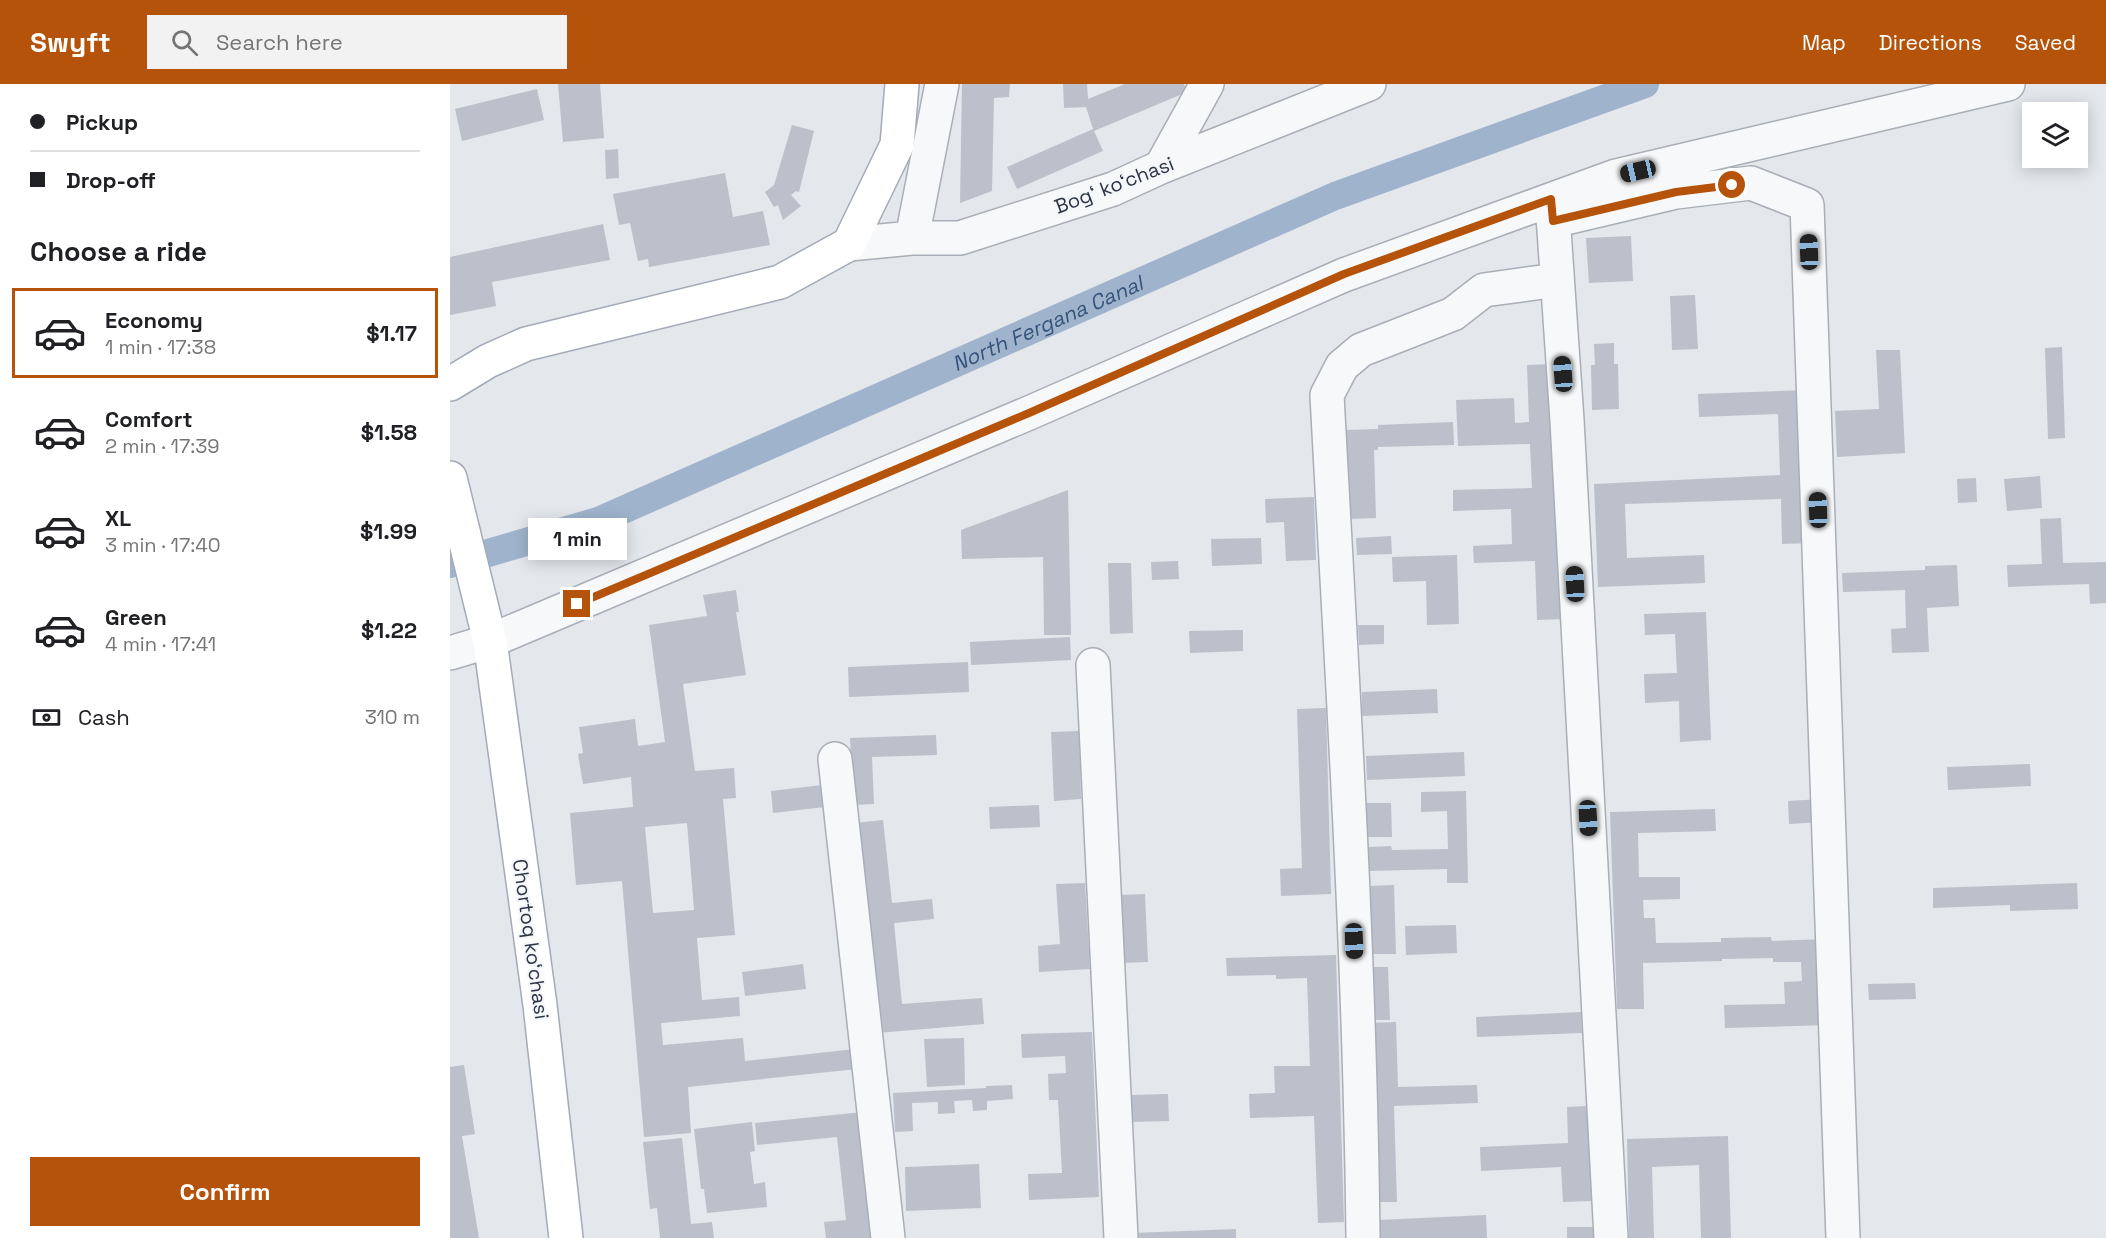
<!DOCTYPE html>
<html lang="en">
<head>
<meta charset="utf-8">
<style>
	body { margin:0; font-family:"Space Grotesk",sans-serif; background:#f2f2f2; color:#202124; height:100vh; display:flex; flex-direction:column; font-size:22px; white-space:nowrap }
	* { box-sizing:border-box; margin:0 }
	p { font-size:20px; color:#757577 }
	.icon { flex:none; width:33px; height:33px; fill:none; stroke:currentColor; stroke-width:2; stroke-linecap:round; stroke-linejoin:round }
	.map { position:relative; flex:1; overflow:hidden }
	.sheet { display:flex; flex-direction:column; background:#fff; width:450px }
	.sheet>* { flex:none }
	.banner { display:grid; align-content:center; height:132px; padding:0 30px; background:#fff }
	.fabs { position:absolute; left:1572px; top:18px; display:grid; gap:12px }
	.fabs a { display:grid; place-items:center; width:66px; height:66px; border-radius:0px; background:#fff; box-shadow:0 3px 15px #0003; font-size:30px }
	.end { position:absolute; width:27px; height:27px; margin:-14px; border:8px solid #b45309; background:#fff; box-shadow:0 0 0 3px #fff }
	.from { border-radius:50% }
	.bubble { position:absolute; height:42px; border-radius:0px; background:#fff; box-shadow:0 3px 15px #0003; font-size:20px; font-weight:600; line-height:42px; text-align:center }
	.car { position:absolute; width:18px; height:36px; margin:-18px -9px; border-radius:8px; box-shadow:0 0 4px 2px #0007; background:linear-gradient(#222 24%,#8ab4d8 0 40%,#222 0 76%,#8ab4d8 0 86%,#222 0) }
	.banner b { display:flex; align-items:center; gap:21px; height:57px; font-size:22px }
	.banner b+b { border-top:2px solid #e0e0e0 }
	.banner i { width:15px; height:15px; background:#202124 }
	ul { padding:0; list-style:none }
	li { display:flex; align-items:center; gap:18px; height:90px; margin:0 12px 9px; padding:0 18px; border:3px solid transparent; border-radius:0px }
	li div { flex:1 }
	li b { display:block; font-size:22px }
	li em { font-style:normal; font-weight:600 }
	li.current { border-color:#b45309 }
	li>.icon { width:54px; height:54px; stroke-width:1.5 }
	h2 { padding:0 30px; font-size:27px; line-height:72px }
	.pay { display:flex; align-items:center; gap:15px; height:66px; padding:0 30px; font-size:22px }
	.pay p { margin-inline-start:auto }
	.button { display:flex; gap:12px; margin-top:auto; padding:12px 30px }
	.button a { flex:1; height:69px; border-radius:0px; background:#b45309; color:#fff; font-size:24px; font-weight:600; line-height:69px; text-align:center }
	header { display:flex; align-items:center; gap:36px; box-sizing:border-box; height:84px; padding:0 30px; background:#b45309; color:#fff }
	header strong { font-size:28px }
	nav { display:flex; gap:33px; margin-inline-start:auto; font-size:21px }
	.search { width:420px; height:54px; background:#f2f2f2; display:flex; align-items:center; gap:15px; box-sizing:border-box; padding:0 21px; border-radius:0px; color:#757577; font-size:22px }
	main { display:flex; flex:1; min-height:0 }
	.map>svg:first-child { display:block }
</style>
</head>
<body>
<header>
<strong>Swyft</strong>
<div class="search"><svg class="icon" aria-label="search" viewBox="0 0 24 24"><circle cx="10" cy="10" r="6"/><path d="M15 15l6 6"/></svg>Search here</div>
<nav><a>Map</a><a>Directions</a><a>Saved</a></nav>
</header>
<main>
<section class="sheet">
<div class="banner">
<b><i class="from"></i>Pickup</b>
<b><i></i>Drop-off</b>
</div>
<h2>Choose a ride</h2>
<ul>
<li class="current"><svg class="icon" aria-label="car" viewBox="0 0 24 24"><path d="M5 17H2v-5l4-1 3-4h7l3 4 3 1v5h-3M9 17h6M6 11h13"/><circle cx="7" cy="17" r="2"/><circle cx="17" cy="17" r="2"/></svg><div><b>Economy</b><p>1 min · 17:38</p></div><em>$1.17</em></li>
<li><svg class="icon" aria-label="car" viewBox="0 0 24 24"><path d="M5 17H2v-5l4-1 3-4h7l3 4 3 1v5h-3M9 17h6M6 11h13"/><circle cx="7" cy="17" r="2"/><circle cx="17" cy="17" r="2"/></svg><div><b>Comfort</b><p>2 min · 17:39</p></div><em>$1.58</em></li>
<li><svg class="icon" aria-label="car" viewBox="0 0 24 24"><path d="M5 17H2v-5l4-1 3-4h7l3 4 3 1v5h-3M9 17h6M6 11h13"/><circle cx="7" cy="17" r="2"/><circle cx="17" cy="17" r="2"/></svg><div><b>XL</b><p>3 min · 17:40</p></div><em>$1.99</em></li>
<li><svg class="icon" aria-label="car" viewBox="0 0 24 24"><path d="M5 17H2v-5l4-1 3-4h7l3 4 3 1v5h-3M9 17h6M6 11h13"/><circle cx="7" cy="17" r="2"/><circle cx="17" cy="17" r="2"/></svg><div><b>Green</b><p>4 min · 17:41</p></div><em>$1.22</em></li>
</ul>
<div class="pay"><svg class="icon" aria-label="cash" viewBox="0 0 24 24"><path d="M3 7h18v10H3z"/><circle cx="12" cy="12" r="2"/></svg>Cash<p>310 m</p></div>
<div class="button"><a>Confirm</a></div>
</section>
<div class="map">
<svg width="1656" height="1154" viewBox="0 0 1656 1154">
	<rect width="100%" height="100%" fill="#e4e7ec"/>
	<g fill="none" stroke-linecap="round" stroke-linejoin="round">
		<path stroke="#9fb4cc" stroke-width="28" id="s1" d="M0,480L148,437L885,112L1195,0"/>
	</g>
	<path fill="#bbc0ca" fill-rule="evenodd" d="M108,0H150L154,54L113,58Z
		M512,0H560L559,13L544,14L542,107L510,119Z
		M613,0H637L638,15L675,0H734L737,8L644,47L653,67L567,105L557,83L643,45L636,23L614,24Z
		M87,5L94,36L12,57L5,25Z
		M342,41L364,47L349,108L346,107L341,111L351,122L333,136L328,121L324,123L315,108L324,101Z
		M168,65L169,94L156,95L155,66Z
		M275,89L283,133L313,127L320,161L199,183L198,175L188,177L180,139L169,141L163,110Z
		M153,140L160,176L42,198L46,222L0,231V173Z
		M1181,152L1183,197L1139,199L1136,154Z
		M1245,211L1248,265L1222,266L1220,212Z
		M1164,259V280H1168L1169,325L1142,326L1141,281H1145L1144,260Z
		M1612,263L1615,354L1598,355L1595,264Z
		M1426,266H1450L1455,369L1387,373L1385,327L1429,325Z
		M1106,280L1115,535L1087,536L1085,477L1024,479L1023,462L1062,460L1061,425L1003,427V406L1082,404L1080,360L1008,362L1006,316L1064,314L1065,339L1079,338L1077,281Z
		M1355,306L1361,459L1332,460L1331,415L1175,420L1177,474L1254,471L1255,499L1148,503L1144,400L1330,391L1328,330L1249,333L1248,310Z
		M1003,338L1004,361L928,363V366H924L926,434L898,435L895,346L928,345V341Z
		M1590,392L1592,424L1557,427L1554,395Z
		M1526,394L1527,418L1508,419L1507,395Z
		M618,406L621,551H594L593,473L512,475L511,446Z
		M864,413L866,476L836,477L834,438L816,439L815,415Z
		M1611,434L1613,479L1656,478V519L1640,520L1639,500L1558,503L1557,481L1592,480L1590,435Z
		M941,452L942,470L907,471L906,454Z
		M811,454L812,480L762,482L761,455Z
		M1007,471L1009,540L977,541L976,497L943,498L942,473Z
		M728,477L729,495L702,496L701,478Z
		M658,479H681L683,549L660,550Z
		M1507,481L1509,522L1477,524L1479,568L1442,569L1441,545L1456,544L1455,506L1393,508L1392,489L1475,486V482Z
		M286,506L289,528H286L296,591L233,600L245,687L284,684L286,714L273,715L285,851L247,854L252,916L289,913L290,932L211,939L213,961L293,954L295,977L405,965L407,985L238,1003L241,1049L194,1053L172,797L126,801L120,729L183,723L181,693L133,700L128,670L133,669L129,643L185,635L188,662L215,658L199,541L257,532L253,511ZM237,739L244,826L203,829L195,743Z
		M1256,528L1261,656L1230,658L1229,617L1195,619L1194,590L1227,589L1225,550L1195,551L1194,530Z
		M908,541H934V560L909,561Z
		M793,546V567L740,569L739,547Z
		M620,553L621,576L521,581L520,558Z
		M518,578L519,608L399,613L398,583Z
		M987,605L988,629L912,632V608Z
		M876,624L881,810L831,812L830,785L852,784L847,625Z
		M629,647L631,715L604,717L601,648Z
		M486,651L487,671L422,673L424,720L403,721L400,654Z
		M1014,668L1015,692L917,696L916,672Z
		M1580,680L1581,702L1498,706L1497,683Z
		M372,701L375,723L323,729L321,707Z
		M1016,707L1018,799H997V785L919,787V763L941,762L942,766L998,765L997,727L971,728V708Z
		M1371,715L1372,738L1339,740L1338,717Z
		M914,719H941L942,753H915Z
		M589,721L590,743L540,745L539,723Z
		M1265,725L1266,747L1188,749L1189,793H1230V815L1193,816L1194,834H1205L1206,859L1271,858V854L1321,853L1322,857L1376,855L1378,941L1275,944L1274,921L1335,920L1334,898L1352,897L1351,878H1323V874L1272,875V877L1193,879L1194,925H1167L1160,728Z
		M433,736L442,819L482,815L484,835L444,839L452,920L532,914L534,940L427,949L405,739Z
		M635,799L640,885L589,888L588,862L610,860L606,800Z
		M1627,799L1628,825L1560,827V821L1483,824V804Z
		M944,801L946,870H920L918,802Z
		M695,810L698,878L672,879L669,811Z
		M1006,841L1007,869L956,871L955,842Z
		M886,871L894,1138L868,1139L864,1032L800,1034L799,1010L825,1009L824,982H860L857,894L826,895V891L777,892L776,874Z
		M353,880L356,905L295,912L292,888Z
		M921,883H938L940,936H923Z
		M1465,899L1466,915L1419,916L1418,900Z
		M1131,928L1132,949L1027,953L1026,933Z
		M946,938L948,1003L1027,1001L1028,1019L944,1022L947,1118H930L927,1023H921L918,939Z
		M642,948L649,1113L579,1116L578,1090L612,1089L608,1016H599L598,990L616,989L615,972L572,974L571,950Z
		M514,954L515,1001L477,1003L474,955Z
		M14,981L25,1050L12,1052L29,1154H0V983Z
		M562,1001L563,1015L537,1017V1026L523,1027L522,1016L504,1017L505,1029L488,1030V1018L462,1019L463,1047L445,1048L443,1009L536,1004V1002Z
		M718,1010L719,1037L681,1038L680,1011Z
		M1137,1022L1142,1117L1113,1118L1111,1083L1031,1087L1030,1063L1118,1059L1117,1023Z
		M413,1028L427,1154H376L374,1138L396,1136L387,1053L307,1061L305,1039Z
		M302,1038L305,1067L300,1068L304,1100L315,1098L317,1123L257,1129L254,1105H251L244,1045Z
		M1278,1052L1281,1154H1251L1249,1081L1202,1083L1204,1154H1179L1177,1055Z
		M232,1054L241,1140L262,1138L264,1154H210L207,1124L200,1125L193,1058Z
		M529,1080L531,1124L456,1127L455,1083Z
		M1036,1131L1037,1154H928V1136Z
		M1117,1143H1143V1154H1117Z
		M786,1145V1154H683V1149Z"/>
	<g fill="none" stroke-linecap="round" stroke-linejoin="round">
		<g stroke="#a9aeb7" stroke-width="36">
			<path id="minor" d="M711,83L757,0
				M1102,117L1117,336L1161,1154
				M1103,137L1226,108L1301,99L1357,121L1393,1154
				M462,154L492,0
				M399,160L462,154H510L663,105L711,83L919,0
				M0,569L40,557L579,329L894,191L1166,92L1558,0
				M643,581L671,1154
				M385,675L438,1154
				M913,1154C910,873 892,592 877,311L892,282L911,266L1003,230L1034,206L1107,196"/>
		</g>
		<g stroke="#a3abb8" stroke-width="36">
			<path id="major" d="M0,300L38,277L76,260L330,198L399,160L447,61L452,0
				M0,394L40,557L90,921L116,1154"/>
		</g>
		<use href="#minor" stroke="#f7f8fa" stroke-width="33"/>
		<use href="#major" stroke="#fff" stroke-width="33"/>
	</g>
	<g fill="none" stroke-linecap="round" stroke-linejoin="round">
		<path stroke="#b45309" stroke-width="8" d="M127,520L579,329L894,190L1101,115L1103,137L1226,108L1282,101"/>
	</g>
	<g text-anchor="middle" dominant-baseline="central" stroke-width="4.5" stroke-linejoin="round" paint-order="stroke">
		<g font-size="20" fill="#2b3445" stroke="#f4f6f9">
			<text transform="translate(664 101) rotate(-21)">Bogʻ koʻchasi</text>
			<text transform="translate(81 855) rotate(82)">Chortoq koʻchasi</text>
		</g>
		<g font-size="21" font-style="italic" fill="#34527a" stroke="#f4f6f9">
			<text stroke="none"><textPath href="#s1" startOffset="645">North Fergana Canal</textPath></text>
		</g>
	</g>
</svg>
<div class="fabs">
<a><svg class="icon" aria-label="layers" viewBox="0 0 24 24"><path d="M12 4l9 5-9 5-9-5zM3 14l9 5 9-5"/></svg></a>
</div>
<i class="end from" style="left:1282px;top:101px"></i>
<i class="end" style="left:127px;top:520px"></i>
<div class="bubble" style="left:78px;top:434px;width:99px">1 min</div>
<i class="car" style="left:1188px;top:87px;rotate:257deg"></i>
<i class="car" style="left:1359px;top:168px;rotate:358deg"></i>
<i class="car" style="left:1113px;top:290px;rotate:356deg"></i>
<i class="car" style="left:1368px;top:426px;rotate:358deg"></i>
<i class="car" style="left:1125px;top:500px;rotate:357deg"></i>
<i class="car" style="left:1138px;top:734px;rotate:177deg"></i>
<i class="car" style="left:904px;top:857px;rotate:178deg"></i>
</div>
</main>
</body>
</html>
